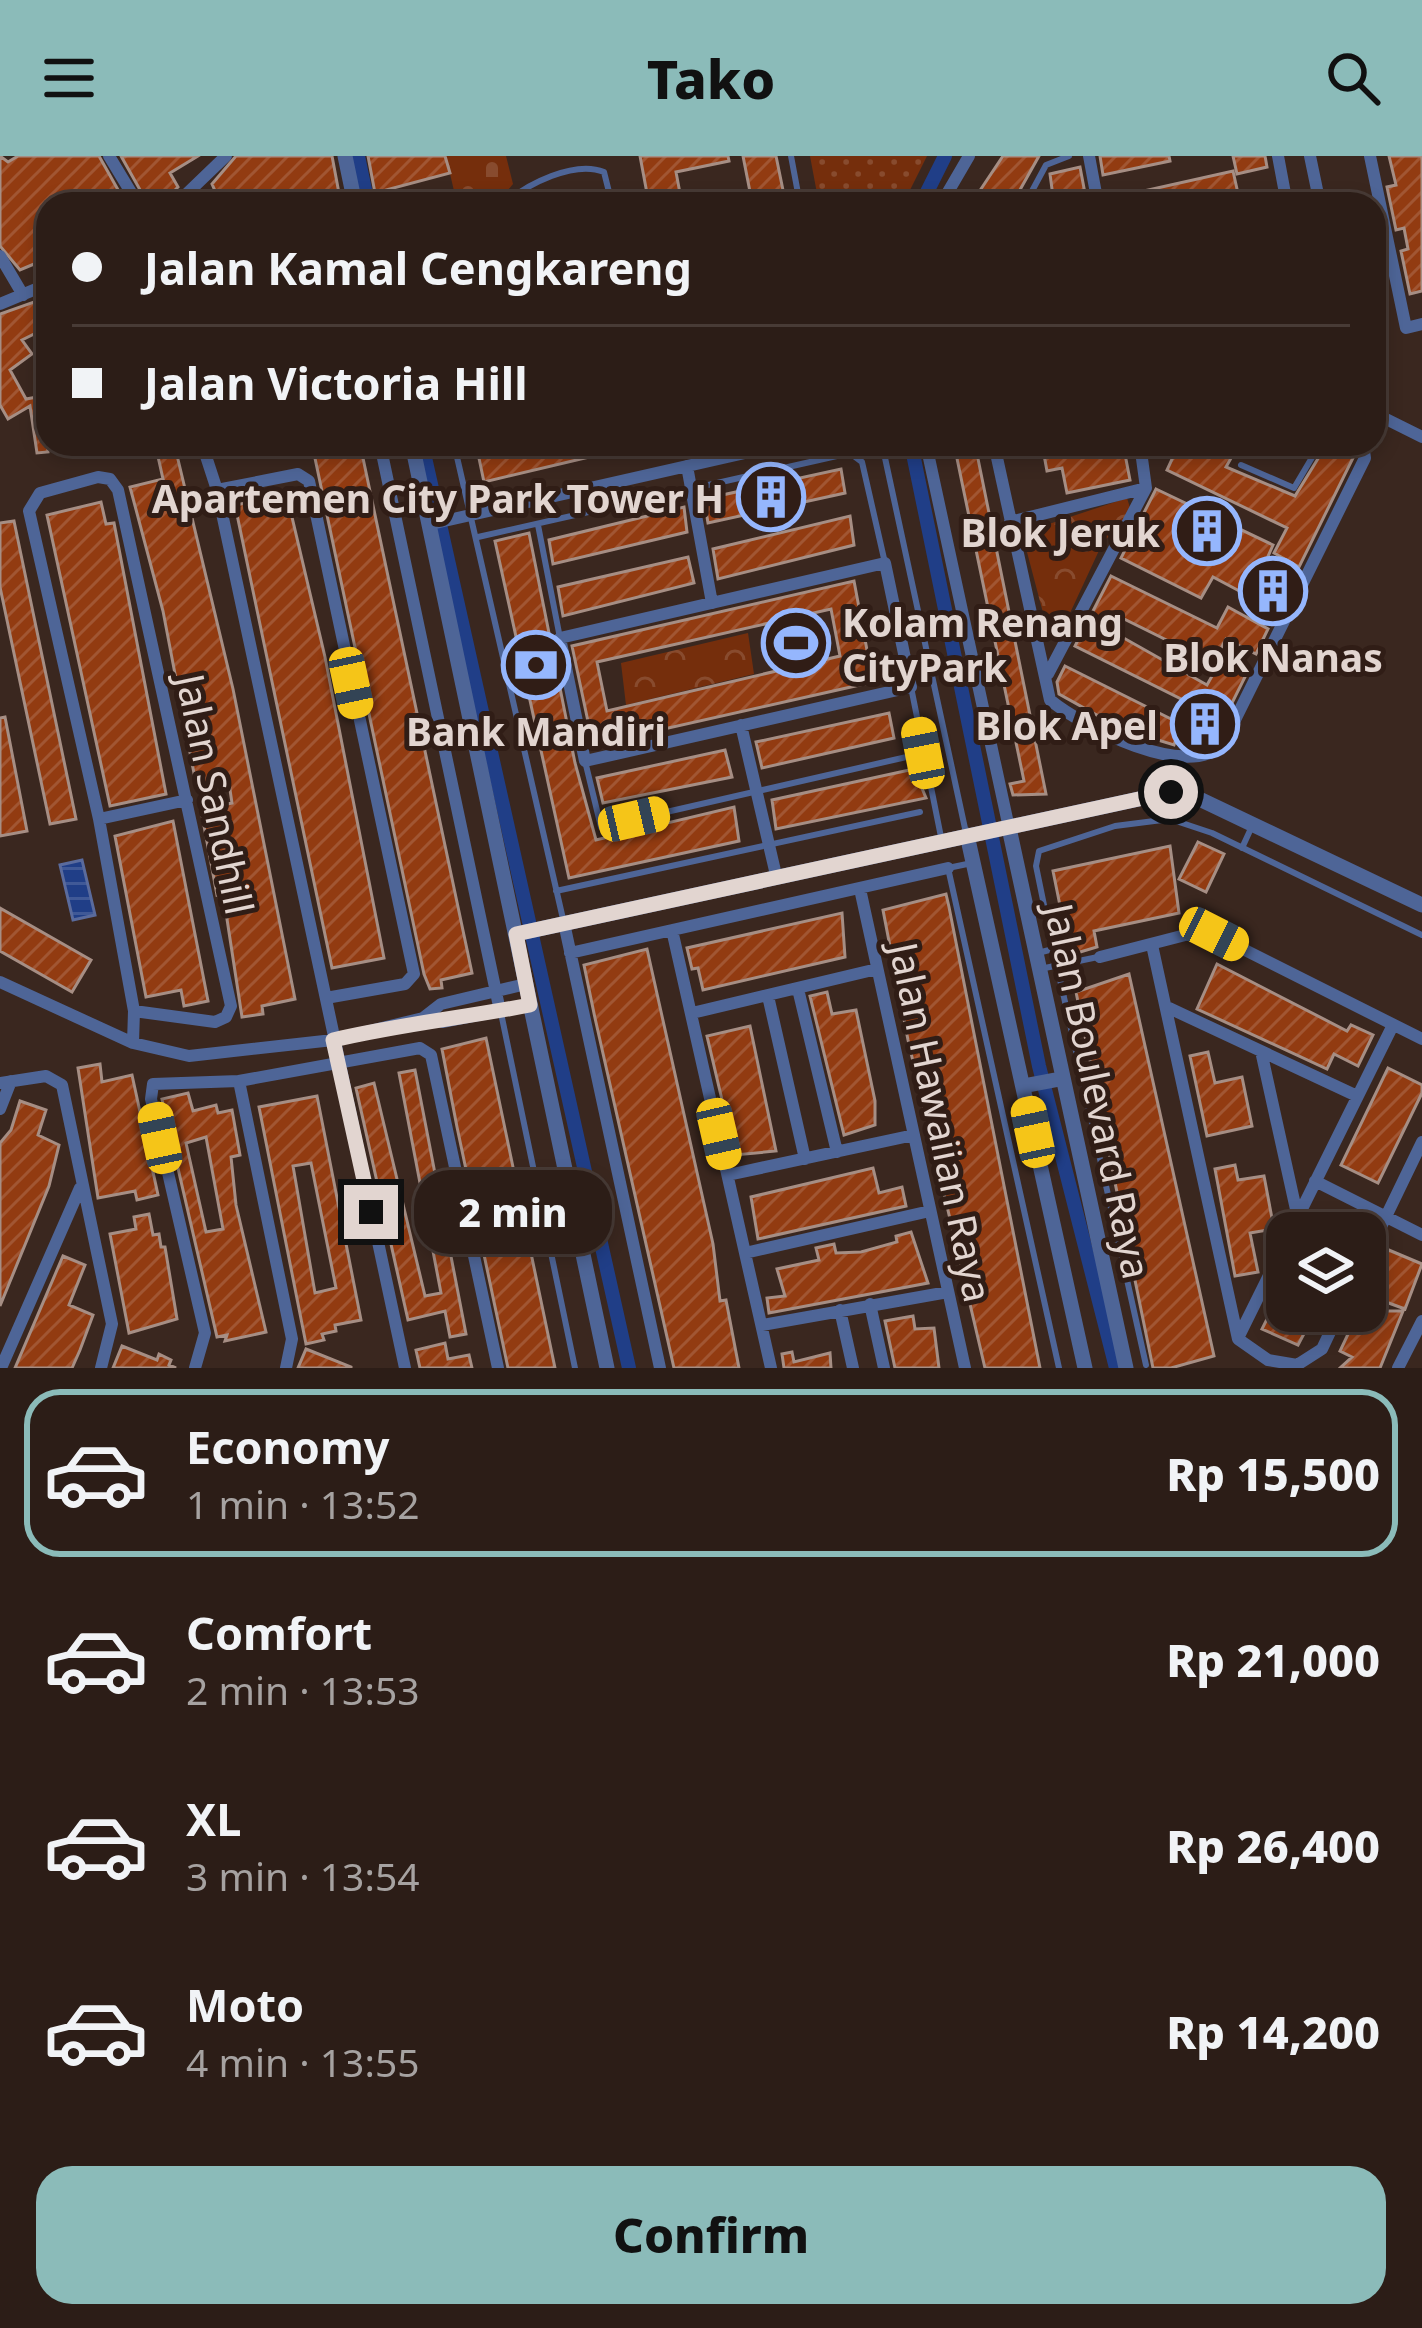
<!DOCTYPE html>
<html lang="en">
<head>
<meta charset="utf-8">
<style>
	body { margin:0; font-family:"Noto Sans",sans-serif; background:#382a24; color:#f1f3f6; height:100vh; display:flex; flex-direction:column; font-size:45px; white-space:nowrap }
	* { box-sizing:border-box; margin:0 }
	p { font-size:39px; color:#a6a2a1 }
	.icon { flex:none; width:66px; height:66px; fill:none; stroke:currentColor; stroke-width:2; stroke-linecap:round; stroke-linejoin:round }
	.map { position:relative; height:1212px; overflow:hidden }
	.sheet { display:flex; flex-direction:column; background:#2c1d17; flex:1 }
	.sheet>* { flex:none }
	.top-card { position:absolute; left:36px; top:36px; width:1350px; height:264px; border-radius:36px; box-shadow:0 6px 18px #0003,0 0 0 3px #483b36; display:grid; align-content:center; height:264px; padding:0 36px; background:#2c1d17 }
	.fabs { position:absolute; left:1266px; top:1056px; display:grid; gap:24px }
	.fabs a { display:grid; place-items:center; width:120px; height:120px; border-radius:24px; background:#2c1d17; box-shadow:0 6px 18px #0003,0 0 0 3px #483b36; font-size:60px }
	.end { position:absolute; width:54px; height:54px; margin:-27px; border:15px solid #e2d5d0; background:#111; box-shadow:0 0 0 6px #111 }
	.from { border-radius:50% }
	.bubble { position:absolute; height:84px; border-radius:36px; background:#2c1d17; box-shadow:0 6px 18px #0003,0 0 0 3px #483b36; font-size:39px; font-weight:800; line-height:84px; text-align:center }
	.car { position:absolute; width:36px; height:72px; margin:-36px -18px; border-radius:15px; box-shadow:0 0 9px 3px #0007; background:linear-gradient(#f5c518 24%,#345 0 40%,#f5c518 0 76%,#345 0 86%,#f5c518 0) }
	.top-card b { display:flex; align-items:center; gap:42px; height:114px; font-size:45px }
	.top-card b+b { border-top:3px solid #483b36 }
	.top-card i { width:30px; height:30px; background:#f1f3f6 }
	ul { padding:21px 0 0; list-style:none }
	li { display:flex; align-items:center; gap:36px; height:168px; margin:0 24px 18px; padding:0 12px; border:6px solid transparent; border-radius:36px }
	li div { flex:1 }
	li b { display:block; font-size:45px }
	li em { font-style:normal; font-weight:800 }
	li.selected { border-color:#8bbbb9 }
	li>.icon { width:108px; height:108px; stroke-width:1.5 }
	.primary-button { display:flex; gap:24px; margin-top:auto; padding:24px 36px }
	.primary-button a { flex:1; height:138px; border-radius:36px; background:#8bbbb9; color:#111; font-size:48px; font-weight:800; line-height:138px; text-align:center }
	header { display:flex; justify-content:space-between; align-items:center; height:156px; padding:0 36px; background:#8bbbb9; color:#111; font-size:54px; font-weight:800 }
	.map>svg:first-child { display:block }
</style>
</head>
<body>
<header><svg class="icon" aria-label="menu" viewBox="0 0 24 24"><path d="M4 6h16M4 12h16M4 18h16"/></svg>Tako<svg class="icon" aria-label="search" viewBox="0 0 24 24"><circle cx="10" cy="10" r="6"/><path d="M15 15l6 6"/></svg></header>
<div class="map">
<svg width="1422" height="1212" viewBox="0 0 1422 1212">
	<defs>
		<pattern id="cemetery-stones" width="16" height="16" patternUnits="userSpaceOnUse" patternTransform="scale(3)"><rect width="16" height="16" fill="#752e0c"/><path d="M2 7V4a2 2 0 0 1 4 0v3zM10 15v-3a2 2 0 0 1 4 0v3z" fill="#884b2e"/></pattern>
		<pattern id="park-crowns" width="20" height="18" patternUnits="userSpaceOnUse" patternTransform="scale(3)"><rect width="20" height="18" fill="#752e0c"/><path d="M2 6a3 3 0 1 1 6 0M12 15a3 3 0 1 1 6 0" fill="none" stroke="#884b2e"/></pattern>
		<pattern id="garden-dots" width="8" height="8" patternUnits="userSpaceOnUse" patternTransform="scale(3)"><rect width="8" height="8" fill="#752e0c"/><path d="M2 2h.1M6 6h.1" fill="none" stroke="#884b2e" stroke-width="1.8" stroke-linecap="round"/></pattern>
		<pattern id="water-rules" width="6" height="5" patternUnits="userSpaceOnUse" patternTransform="scale(3)"><rect width="6" height="5" fill="#203e87"/><path d="M0 2.5h6" fill="none" stroke="#405997"/></pattern>
		<pattern id="building-hatch" width="6" height="6" patternUnits="userSpaceOnUse" patternTransform="scale(3)"><rect width="6" height="6" fill="#923b11"/><path d="M-1 1l2-2M0 6l6-6M5 7l2-2" fill="none" stroke="#a15633"/></pattern>
	</defs>
	<rect width="100%" height="100%" fill="#3a271f"/>
	<path fill="url(#cemetery-stones)" d="M446,0H506L513,28L496,48H457Z"/>
	<path fill="url(#park-crowns)" d="M1127,342L1131,355L1102,388L1064,470L1047,472L1022,377Z
		M748,477L754,518L626,549L621,507Z"/>
	<path fill="url(#garden-dots)" d="M810,0H927L903,48H819Z"/>
	<path fill="url(#water-rules)" stroke="#5a6b9d" stroke-width="3" d="M819,469L826,498L773,510L767,477Z
		M82,704L95,759L73,764L60,709Z"/>
	<g fill="none" stroke-linecap="round" stroke-linejoin="round">
		<path stroke="#203e87" stroke-width="14" d="M358,0L368,48
			M921,48L945,0
			M422,288L629,1212
			M911,288L1039,910L1116,1212"/>
	</g>
	<path fill="url(#building-hatch)" stroke="#a68e84" stroke-width="3" fill-rule="evenodd" d="M0,0L8,6L18,0H99L126,48H48V112L38,117L34,108L20,114L0,90Z
		M121,0H198L170,17L178,31L161,48H148Z
		M236,0H332L341,48H221L212,28Z
		M368,0H445L450,17L375,37Z
		M640,0H728L729,5L676,16L682,48H649Z
		M743,0H776L784,39L752,46Z
		M1003,0H1039L1012,48H971Z
		M1100,0H1169L1170,5L1103,19Z
		M1233,0H1265L1267,11L1237,18Z
		M1389,0H1422V135L1410,138L1401,95L1408,93L1404,72L1396,74L1387,31L1396,29Z
		M1080,11L1087,48H1054L1050,18Z
		M1233,15L1239,42L1211,48H1108V43Z
		M48,141V171L22,184L32,198L10,214L26,243L48,239V296L37,297L30,250L8,263L0,249V158Z
		M312,288H360L472,817L441,824L442,832L430,833L424,818Z
		M476,288H623V293L484,326Z
		M954,288H975L1046,638L1013,639L1010,628L1024,625Z
		M1042,288H1123L1130,324L1067,337L1062,312L1047,315Z
		M1179,288H1239L1226,311L1295,340L1327,288H1345L1354,300L1299,411L1274,397L1287,372L1167,314Z
		M175,291L233,533L295,843L262,850L263,858L242,861L223,737L217,739L201,654L232,647L229,627L197,633L163,455L130,331L163,323L157,296Z
		M841,313L845,337L708,367L704,343Z
		M1156,333L1273,389L1262,414L1291,427L1277,455L1213,421L1201,442L1121,402Z
		M287,340L325,501L384,802L332,812L235,349Z
		M101,346L106,368L114,367L166,638L110,650L47,359Z
		M684,351L687,376L553,408L549,384Z
		M850,360L854,389L718,423L713,393Z
		M14,365L76,663L50,668L0,431V367Z
		M529,377L575,607L596,684L734,651L739,685L569,722L495,385Z
		M688,401L694,427L563,460L558,431Z
		M1111,420L1217,472L1228,451L1268,473L1256,498L1226,483L1213,507L1120,461L1113,476L1207,529L1221,504L1247,517L1215,581L1208,585L1185,575L1197,551L1075,490Z
		M854,425L873,526L593,589L572,490ZM831,453L840,500L607,555L597,506Z
		M1065,510L1181,568L1174,589L1122,573L1059,538L1057,526Z
		M889,557L894,582L762,612L756,586Z
		M5,561L27,675L0,680V562Z
		M725,594L732,621L603,647L597,622Z
		M914,613L926,642L776,673L772,644Z
		M173,665L208,845L184,850L181,834L146,841L115,680Z
		M1198,686L1224,698L1206,736L1179,723Z
		M1170,690L1179,757L1094,775L1097,791L1070,799L1053,715Z
		M946,738L949,751L1040,1212H985L908,884L883,754Z
		M0,752L91,804L72,836L0,795Z
		M842,757L845,801L703,834L698,812L692,813L687,792Z
		M647,793L713,1088L720,1145L726,1144L739,1212H674L595,862L584,809Z
		M1217,808L1347,875L1351,869L1373,879L1358,910L1334,898L1327,913L1197,853Z
		M1129,818L1214,1200L1171,1212H1153L1076,836Z
		M827,836L832,858L856,854L875,945V969L844,979L810,840Z
		M750,870L776,995L735,999L707,880Z
		M486,882L555,1212H508L457,971L442,893Z
		M1208,896L1215,927L1242,921L1252,970L1207,980L1190,900Z
		M100,908L102,926L132,919L158,1039L137,1044L135,1035L98,1042L78,912Z
		M1388,912L1422,929V937L1378,1027L1341,1009Z
		M415,914L466,1178L450,1181L445,1155L408,1164L356,932L374,927L425,1140L441,1137L399,917Z
		M188,937L193,955L216,949L218,957L232,954L240,999L231,1001L236,1049L266,1176L225,1185L227,1179L217,1181L162,943ZM206,981L223,1073L206,1076L186,987Z
		M317,940L361,1164L335,1169L336,1175L322,1178L324,1184L306,1188L259,951ZM311,1007L336,1132L315,1137L293,1010Z
		M20,945L46,954L38,979L59,989L49,1030L0,1150V987L11,974Z
		M1235,1009L1238,1024L1264,1020L1274,1073L1250,1077L1258,1116L1235,1120L1215,1013Z
		M873,1012L879,1037L902,1031L906,1050L758,1083L751,1041Z
		M149,1058L153,1079L159,1078L161,1091H165L177,1163L129,1177L110,1078L136,1073L134,1061Z
		M911,1076L928,1127L769,1157L767,1142L785,1140L777,1113L819,1104L816,1092L834,1088L836,1097L861,1096L897,1086L896,1080Z
		M1384,1092L1422,1108L1405,1153L1367,1139Z
		M63,1100L85,1109L69,1149L93,1159L80,1194L72,1212H15Z
		M1287,1123V1155H1316L1298,1189L1262,1173Z
		M1359,1155H1403L1380,1212H1340L1352,1201L1340,1195Z
		M913,1160L915,1173L934,1172L939,1212H895L885,1165Z
		M445,1187L448,1203L469,1199L472,1212H420L416,1194Z
		M122,1190L157,1204L159,1198L171,1204L169,1209L176,1212H113Z
		M306,1193L351,1211V1212H298Z
		M792,1196L794,1206L830,1197L831,1212H784L782,1198Z"/>
	<g fill="none" stroke-linecap="round" stroke-linejoin="round">
		<path stroke="#4e6597" stroke-width="6" d="M791,0L800,48
			M505,48C526,28 575,4 604,16L610,40
			M559,48L604,37L612,48
			M1025,48L1046,9L1069,0
			M454,288L563,763
			M697,288L700,307
			M882,288L966,677
			M1241,309L1294,332L1320,288
			M538,369L560,482
			M478,381L850,297L862,306L885,407
			M911,531L941,681
			M585,605L601,671L924,597
			M1242,692L1253,668
			M972,707L948,712L1059,1212
			M556,735L920,656
			M1038,797L1053,793L1036,710L1039,695L1115,670L1170,663L1212,677L1422,779
			M1057,810L1146,1209
			M1040,813L1098,801
			M501,857L575,1212"/>
		<path stroke="#4e6597" stroke-width="12" d="M109,0L138,48
			M1089,0L1098,48
			M1278,0L1287,48
			M1310,0L1320,48
			M1370,0L1406,172L1422,168
			M176,48L226,0
			M941,48L969,0
			M0,100L23,139
			M0,148L48,128
			M1374,257L1422,281
			M202,288L217,334
			M380,288L500,855
			M926,288L1009,672
			M994,288L1050,544C1083,571 1187,625 1223,588L1365,302L1363,288
			M687,310L712,447
			M1010,366L1146,332
			M431,368L784,288
			M885,407L911,531L585,605L560,482Z
			M1048,518L1146,332L1140,288
			M741,569L776,719
			M99,663L187,644
			M860,733L965,1212
			M564,767L660,1212
			M672,774L771,1212
			M1152,789L1238,1183
			M570,797L948,712
			M1100,801L1197,776L1213,778L1422,883
			M0,826L133,887L189,900L333,884L423,862L442,866L530,849
			M798,833L837,996
			M768,840L805,1003
			M326,842L405,828L414,818L309,325L298,318L217,334L405,1212
			M1169,852L1357,940
			M692,857L877,813
			M423,862L441,848L526,828
			M133,887L134,855L99,663L29,355L40,337L98,321L110,323L118,334L231,850L226,861L215,866L134,855
			M1261,895L1297,1058
			M239,925L292,1183L286,1212
			M0,927L46,920L62,929L112,1168L101,1212
			M0,953L11,925
			M728,1019L914,979
			M1315,1025L1422,1079
			M1290,1077L1393,869
			M745,1097L930,1055
			M1365,1104L1422,986
			M870,1148L884,1212
			M840,1154L853,1212
			M762,1169L948,1136
			M1238,1182L1287,1083
			M1238,1183L1268,1204L1297,1209L1322,1193L1340,1155
			M1,1212L80,1032
			M195,1212L205,1177L151,943L153,928L239,925L420,892L431,899L498,1212
			M1398,1212L1422,1165"/>
		<path stroke="#4e6597" stroke-width="15" d="M345,0L355,48
			M412,288L607,1212
			M1009,672L1126,1212
			M967,679L1085,1212
			M516,778L1171,636L1191,639L1422,749
			M1023,930L1060,923"/>
	</g>
	<g fill="none" stroke-linecap="round" stroke-linejoin="round">
		<path stroke="#e2d5d0" stroke-width="15" d="M371,1056L333,884C400,868 463,862 530,849L516,778L1171,636"/>
	</g>
	<defs>
		<g id="building-ring" transform="scale(3.45)"><circle r="9.5" fill="#301d16" stroke="#95b6fd" stroke-width="1.5"/><path d="M-4-6H4V6H1V3H-1V6H-4ZM-2.5-4.3h1.7v1.8h-1.7ZM.8-4.3h1.7v1.8H.8ZM-2.5-1h1.7V.8h-1.7ZM.8-1h1.7V.8H.8Z" fill="#95b6fd"/></g>
		<g id="stadium-ring" transform="scale(3.45)"><circle r="9.5" fill="#301d16" stroke="#95b6fd" stroke-width="1.5"/><path d="M0-5a6.5 5 0 1 0 0 10a6.5 5 0 1 0 0-10ZM-3.5-1.8h7v3.6h-7Z" fill="#95b6fd"/></g>
		<g id="bank-ring" transform="scale(3.45)"><circle r="9.5" fill="#301d16" stroke="#95b6fd" stroke-width="1.5"/><path d="M-6-4H6V4H-6ZM0-2.3a2.3 2.3 0 1 0 0 4.6a2.3 2.3 0 1 0 0-4.6Z" fill="#95b6fd"/></g>
	</defs>
	<g fill-rule="evenodd">
		<use href="#building-ring" x="771" y="341"/>
		<use href="#building-ring" x="1207" y="375"/>
		<use href="#building-ring" x="1273" y="435"/>
		<use href="#stadium-ring" x="796" y="487"/>
		<use href="#bank-ring" x="536" y="509"/>
		<use href="#building-ring" x="1205" y="568"/>
	</g>
	<g text-anchor="middle" dominant-baseline="central" stroke-width="10" stroke-linejoin="round" paint-order="stroke">
		<g font-size="39" font-weight="bold" fill="#e2d5d0" stroke="#301d16" text-anchor="end">
			<text x="724" y="341">Apartemen City Park Tower H</text>
			<text x="1160" y="375">Blok Jeruk</text>
			<text x="842" y="465" text-anchor="start">Kolam Renang<tspan x="842" dy="45">CityPark</tspan></text>
			<text x="1273" y="500" text-anchor="middle">Blok Nanas</text>
			<text x="1158" y="568">Blok Apel</text>
			<text x="536" y="574" text-anchor="middle">Bank Mandiri</text>
		</g>
		<g font-size="39" fill="#e2d5d0" stroke="#301d16">
			<text transform="translate(216 638) rotate(78)">Jalan Sandhill</text>
			<text transform="translate(1099 935) rotate(78)">Jalan Boulevard Raya</text>
			<text transform="translate(942 966) rotate(78)">Jalan Hawaiian Raya</text>
		</g>
	</g>
</svg>
<div class="fabs">
<a><svg class="icon" aria-label="layers" viewBox="0 0 24 24"><path d="M12 4l9 5-9 5-9-5zM3 14l9 5 9-5"/></svg></a>
</div>
<i class="end from" style="left:1171px;top:636px"></i>
<i class="end" style="left:371px;top:1056px"></i>
<div class="bubble" style="left:414px;top:1014px;width:198px">2 min</div>
<i class="car" style="left:351px;top:527px;rotate:168deg"></i>
<i class="car" style="left:923px;top:597px;rotate:349deg"></i>
<i class="car" style="left:634px;top:663px;rotate:77deg"></i>
<i class="car" style="left:1214px;top:778px;rotate:117deg"></i>
<i class="car" style="left:1033px;top:976px;rotate:348deg"></i>
<i class="car" style="left:719px;top:978px;rotate:167deg"></i>
<i class="car" style="left:160px;top:982px;rotate:348deg"></i>
<div class="top-card">
<b><i class="from"></i>Jalan Kamal Cengkareng</b>
<b><i></i>Jalan Victoria Hill</b>
</div>
</div>
<section class="sheet">
<ul>
<li class="selected"><svg class="icon" aria-label="car" viewBox="0 0 24 24"><path d="M5 17H2v-5l4-1 3-4h7l3 4 3 1v5h-3M9 17h6M6 11h13"/><circle cx="7" cy="17" r="2"/><circle cx="17" cy="17" r="2"/></svg><div><b>Economy</b><p>1 min · 13:52</p></div><em>Rp 15,500</em></li>
<li><svg class="icon" aria-label="car" viewBox="0 0 24 24"><path d="M5 17H2v-5l4-1 3-4h7l3 4 3 1v5h-3M9 17h6M6 11h13"/><circle cx="7" cy="17" r="2"/><circle cx="17" cy="17" r="2"/></svg><div><b>Comfort</b><p>2 min · 13:53</p></div><em>Rp 21,000</em></li>
<li><svg class="icon" aria-label="car" viewBox="0 0 24 24"><path d="M5 17H2v-5l4-1 3-4h7l3 4 3 1v5h-3M9 17h6M6 11h13"/><circle cx="7" cy="17" r="2"/><circle cx="17" cy="17" r="2"/></svg><div><b>XL</b><p>3 min · 13:54</p></div><em>Rp 26,400</em></li>
<li><svg class="icon" aria-label="car" viewBox="0 0 24 24"><path d="M5 17H2v-5l4-1 3-4h7l3 4 3 1v5h-3M9 17h6M6 11h13"/><circle cx="7" cy="17" r="2"/><circle cx="17" cy="17" r="2"/></svg><div><b>Moto</b><p>4 min · 13:55</p></div><em>Rp 14,200</em></li>
</ul>
<div class="primary-button"><a>Confirm</a></div>
</section>
</body>
</html>
